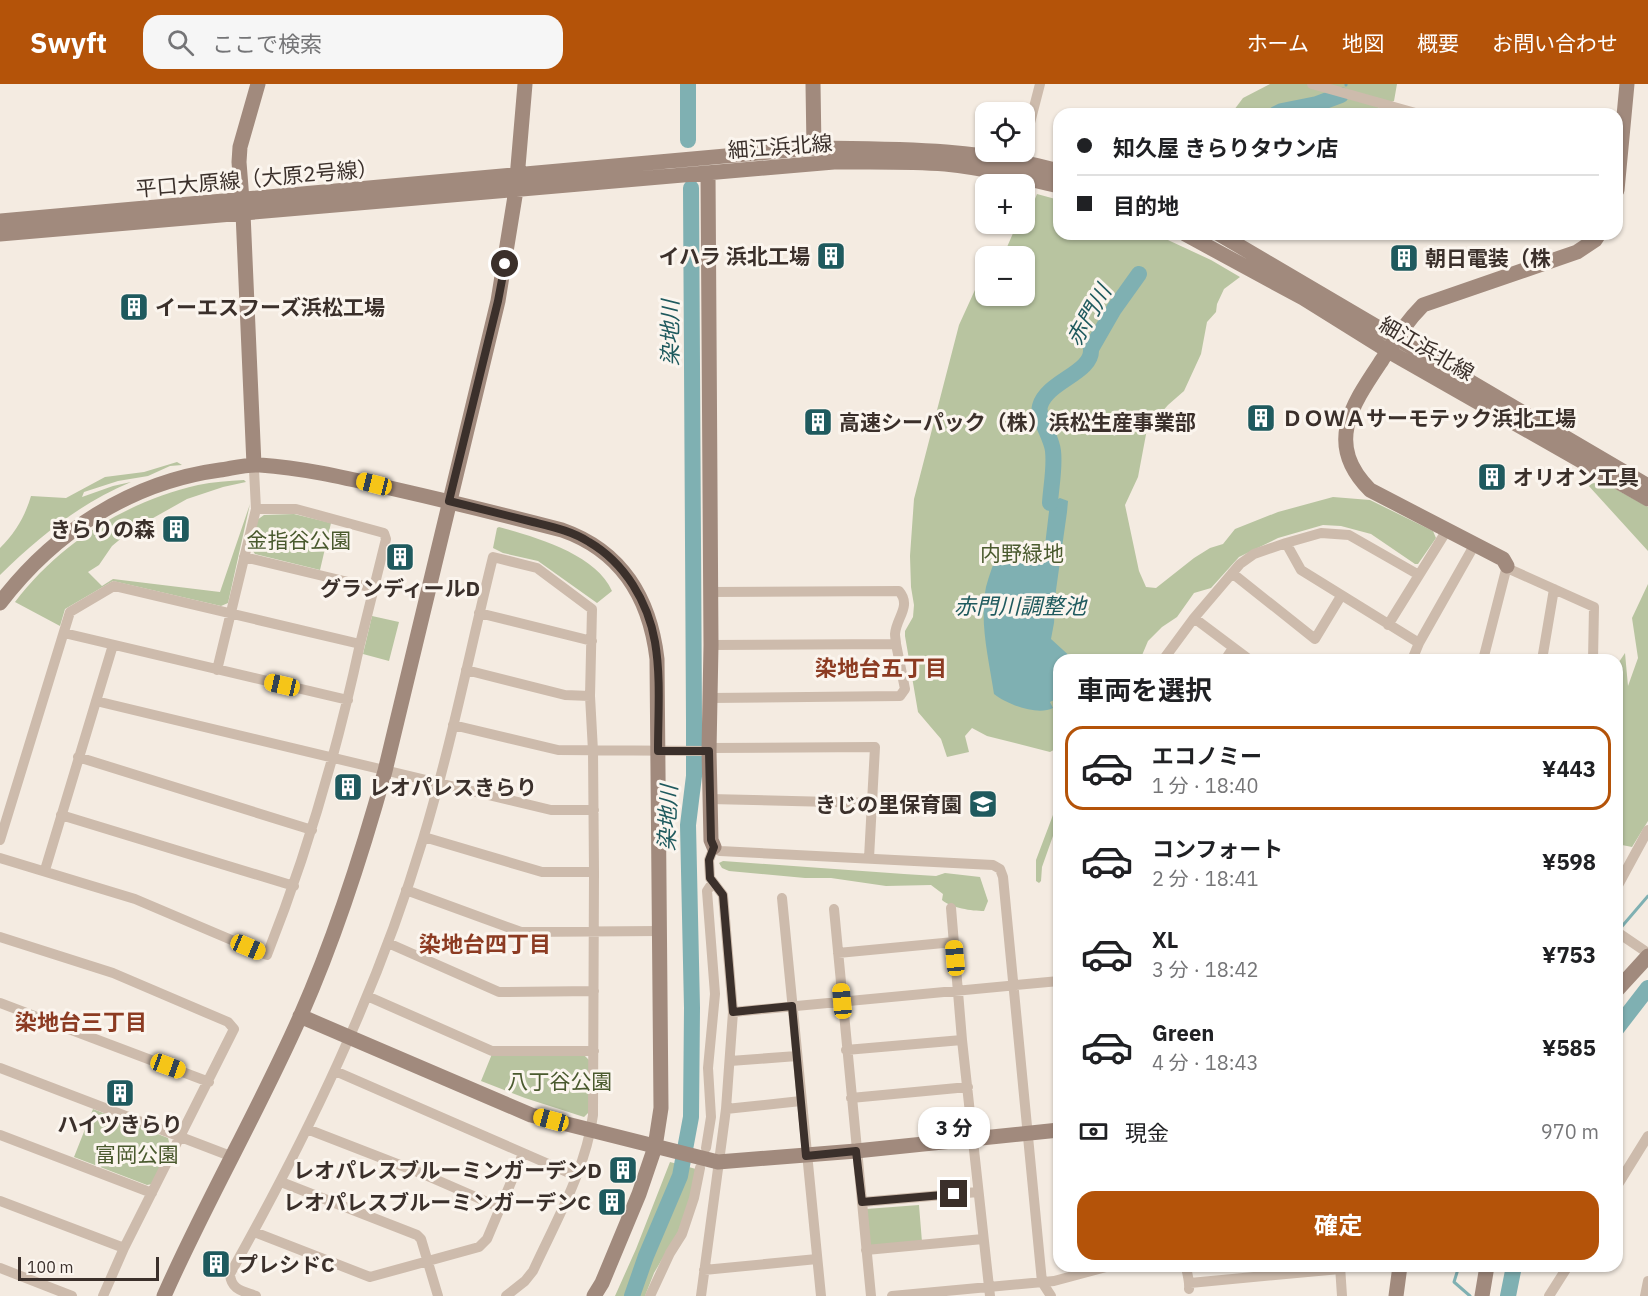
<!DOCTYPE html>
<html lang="ja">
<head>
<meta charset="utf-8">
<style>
	body { margin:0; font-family:"IBM Plex Sans","Noto Sans JP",sans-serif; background:#f6f6f6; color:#202124; height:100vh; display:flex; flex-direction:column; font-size:22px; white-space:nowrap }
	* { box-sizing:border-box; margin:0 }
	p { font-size:20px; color:#757577 }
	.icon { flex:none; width:33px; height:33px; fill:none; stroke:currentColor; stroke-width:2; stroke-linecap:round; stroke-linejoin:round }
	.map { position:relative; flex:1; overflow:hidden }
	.details { position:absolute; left:1053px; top:570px; width:570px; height:618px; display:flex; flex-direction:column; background:#fff; border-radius:18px; box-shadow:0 2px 4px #0004 }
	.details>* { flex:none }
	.banner { position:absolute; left:1053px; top:24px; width:570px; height:132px; border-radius:18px; box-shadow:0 2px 4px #0004; display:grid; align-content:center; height:132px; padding:0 24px; background:#fff }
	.controls { position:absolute; left:975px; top:18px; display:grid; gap:12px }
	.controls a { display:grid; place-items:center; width:60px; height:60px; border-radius:12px; background:#fff; box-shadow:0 2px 4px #0004; font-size:30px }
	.scale { position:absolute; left:18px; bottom:15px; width:141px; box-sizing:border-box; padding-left:6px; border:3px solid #3b302b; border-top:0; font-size:16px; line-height:21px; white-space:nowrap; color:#3b302b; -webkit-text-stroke:4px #fbf5ee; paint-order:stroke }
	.end { position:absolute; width:27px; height:27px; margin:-14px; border:8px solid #3b302b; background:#fff; box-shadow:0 0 0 3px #fff }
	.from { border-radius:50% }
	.bubble { position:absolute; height:42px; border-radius:18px; background:#fff; box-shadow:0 2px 4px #0004; font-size:20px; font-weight:700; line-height:42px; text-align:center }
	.car { position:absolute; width:18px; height:36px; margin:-18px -9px; border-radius:8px; box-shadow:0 0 4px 2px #0007; background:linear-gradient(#f5c518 24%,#345 0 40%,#f5c518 0 76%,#345 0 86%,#f5c518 0) }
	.banner b { display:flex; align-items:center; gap:21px; height:57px; font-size:22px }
	.banner b+b { border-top:2px solid #e0e0e0 }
	.banner i { width:15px; height:15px; background:#202124 }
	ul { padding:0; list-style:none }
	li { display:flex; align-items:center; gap:18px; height:84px; margin:0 12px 9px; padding:0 12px; border:3px solid transparent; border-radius:18px }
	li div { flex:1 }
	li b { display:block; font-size:22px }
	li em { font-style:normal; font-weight:700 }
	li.current { border-color:#b45309 }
	li>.icon { width:54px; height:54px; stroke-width:1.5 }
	h2 { padding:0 24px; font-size:27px; line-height:72px }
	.pay { display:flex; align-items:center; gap:15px; height:66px; padding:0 24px; font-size:22px }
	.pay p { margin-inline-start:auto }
	.action { display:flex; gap:12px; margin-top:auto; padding:12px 24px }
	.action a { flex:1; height:69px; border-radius:18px; background:#b45309; color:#fff; font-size:24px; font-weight:700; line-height:69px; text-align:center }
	header { display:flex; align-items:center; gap:36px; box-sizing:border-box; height:84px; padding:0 30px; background:#b45309; color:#fff }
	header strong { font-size:28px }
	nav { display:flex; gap:33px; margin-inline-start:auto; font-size:21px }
	.search { width:420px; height:54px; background:#f6f6f6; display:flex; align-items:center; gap:15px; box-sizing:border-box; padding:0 21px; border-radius:18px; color:#757577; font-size:22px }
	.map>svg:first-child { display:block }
</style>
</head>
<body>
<header>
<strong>Swyft</strong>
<div class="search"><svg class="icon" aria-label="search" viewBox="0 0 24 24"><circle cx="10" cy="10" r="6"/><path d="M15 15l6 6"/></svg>ここで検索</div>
<nav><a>ホーム</a><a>地図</a><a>概要</a><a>お問い合わせ</a></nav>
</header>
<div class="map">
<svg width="1648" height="1212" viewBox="0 0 1648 1212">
	<rect width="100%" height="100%" fill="#f4ebe1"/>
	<path fill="#b8c4a0" d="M1270,0H1397L1394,17L1364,30H1231L1243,14Z
		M1037,110L1059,116V150H1155L1211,176L1240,193L1224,205L1217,220L1216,228L1207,238L1201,270L1184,307L1168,321L1147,345L1138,393L1125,421L1139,487L1146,503L1156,504L1194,474L1210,464L1223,460L1235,445L1278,428L1333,413L1370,416L1433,447L1436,454L1418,480H1415L1371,450L1341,442L1323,441L1278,454L1239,473L1211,504L1194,509L1177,533L1162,543L1148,557L1140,576H1059V663L1050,668L987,652L972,644L965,652L969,668L947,673L941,655L918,628L905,552V547L913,533L914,521L911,503L910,472L914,415L959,241L985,184L986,212H1024V172H991L995,164L1004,170L1017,140H1024L1026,120L1032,122Z
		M177,378L182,381L170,382L148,392L118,397L84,408L82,413L113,402L131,398C79,420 40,452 0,491V464C16,448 25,432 31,412L66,414L105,393L144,388Z
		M244,396L246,398L223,403L187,415L130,447L112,462L99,481L88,488L102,502L113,495L220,508L250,420L228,519L221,522L113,497L65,525L60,542L15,518C60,459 125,418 198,401C213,398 228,397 244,396Z
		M1603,398L1648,423V467L1587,400Z
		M294,430L331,439L320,486L255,470L250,463L257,436L264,431Z
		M499,443C535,453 596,470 612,507L597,519L538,477L503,469L493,464L497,444Z
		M1648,500V737L1632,763L1617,760V581L1625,569L1628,602L1638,574L1632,534Z
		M372,532L399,538L389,577L363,570Z
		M1059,715V735L1042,783L1041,797L1039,799L1036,797V776Z
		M723,777L904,790L936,792L945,789L980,793L988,817L984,827C972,827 951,824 942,816L943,810L931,801L886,802L831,794H805L729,787L722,784L719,779Z
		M492,970L584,971L590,977L589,1028L584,1033L525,1014L481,997Z
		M93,1025L168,1054L170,1062L152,1100L147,1101L74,1073Z
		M670,1078L696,1085L689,1117L678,1148L654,1189L645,1212H615L636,1165Z
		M919,1121L922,1158L870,1163L866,1125Z"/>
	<path fill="#7fb0b2" d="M1060,414L1068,417L1067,428L1056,506L1054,539L1051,555L1074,576H1059V615L1058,614L1050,618L1053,624C1038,632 1008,621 994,610C989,575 979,539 986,503C989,491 994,479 998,467L1034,473L1035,469L1044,470L1050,419Z"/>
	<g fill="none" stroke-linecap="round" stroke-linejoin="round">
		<path stroke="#7fb0b2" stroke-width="3" d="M1346,1V0
			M1618,847L1648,812
			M1459,1182L1454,1198L1470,1212"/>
		<path stroke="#7fb0b2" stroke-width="16" d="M688,0V56
			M1276,30L1282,27L1317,20L1341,11
			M1050,419C1051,402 1055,384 1053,367C1052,354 1037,333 1040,322C1047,297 1093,289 1091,265L1114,225L1139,190
			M1617,944L1648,904
			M632,1212L646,1172L680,1092L691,1033L692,924L688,741L694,692V635L691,104
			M1508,1212L1514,1182"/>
		<path stroke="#cdbbac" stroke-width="10" d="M1312,0L1419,30
			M1024,62L1040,0
			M254,386L256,425
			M1286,459L1301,486L1419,559
			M244,473L373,504
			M1507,484L1594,523L1593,576
			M1232,489L1315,555L1341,512
			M710,508L899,507C912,522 896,534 895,550C895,553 896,557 896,560
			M479,529L592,557
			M1194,534L1250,576
			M1388,541L1447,446
			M64,549L348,616
			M1163,576L1194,534L1240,480L1254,470L1286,459L1321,449L1349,451L1419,491
			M1225,576L1233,564
			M1412,576L1419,559L1475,460
			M1483,576L1507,482
			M1542,576L1554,505
			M466,586L565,611L590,612
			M710,614L900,612L905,605L896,560L711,561
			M96,617L551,726H594
			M453,641L558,666L709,667
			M709,664L875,663L869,774
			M78,673L312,746
			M710,715L872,719
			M61,731L294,802
			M424,753L542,788H594
			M0,756L70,528L114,502L360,560L386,455L384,449L296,425H256L217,586
			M0,774L135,815L267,871C307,770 337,667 360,560
			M45,786L113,561
			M1617,803L1648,746
			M406,806L521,848L659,847
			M782,814L821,1212
			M951,824L962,956L990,1212
			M834,825L871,1212
			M1617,848L1648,869
			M0,853L113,889L228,938L234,945L124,1164L103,1212
			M388,859L499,908L594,907
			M838,869L954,858
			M367,912L492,967H594
			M0,919L209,998
			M733,928L1059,897
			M846,966L962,956
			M730,977L797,972
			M0,984L233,1073
			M335,987L576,1092
			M851,1014L968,1003
			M726,1025L801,1017
			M307,1045L423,1090L501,1124
			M0,1051L152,1109
			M706,1064L711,1033L708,984L715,910L707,807L713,798
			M281,1098L417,1151L421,1155L438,1212
			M1617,1102L1648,1052
			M0,1117L124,1164
			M862,1118L978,1108
			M254,1148L370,1193L479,1163L487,1155L523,1070
			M866,1166L983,1155
			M1186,1182C1187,1190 1190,1198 1189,1205
			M1340,1182L1342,1212
			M0,1184L72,1212
			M704,1186L817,1175
			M1190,1199L1340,1185
			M256,1212C243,1207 231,1206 230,1190C308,1051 377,908 423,755C451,662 470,566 493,473L537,484L592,525L590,612L593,667L594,788L593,1031C586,1085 556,1137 533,1187L525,1197L506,1212
			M650,1212L670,1169L682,1150L694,1114L700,1084
			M701,1212L726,1025L733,928L723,811L710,794L709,776L714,763L720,767L993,781L1000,785L1003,793L1042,1198L1051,1212
			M892,1212L1054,1197L1110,1182
			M1549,1212L1568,1182
			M1645,1212L1648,1197"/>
		<path stroke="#a18a7d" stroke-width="15" d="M813,0L814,64
			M708,89L711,561L709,667L711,756L714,763
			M1617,106L1627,0
			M242,116L239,78L240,63L258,0
			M243,129L254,381
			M0,137L814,64C899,65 976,64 1059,87
			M0,150L834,78C871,78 909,77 945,80C984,84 1022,93 1059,102
			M1185,150L1303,214L1388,267L1648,415
			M1219,150L1648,402
			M1507,482L1503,475L1370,406C1324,360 1352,321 1382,276C1395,256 1406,238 1423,221L1577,168L1595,156L1599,150
			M0,519C54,448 131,398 220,386C233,384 247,380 260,381C304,384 346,394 390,404C447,417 505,431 562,446C622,467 650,515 657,575L661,1024L655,1063L639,1110L602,1199L594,1212
			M1617,906L1648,872
			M300,932L531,1031L718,1078L856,1067L1059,1046
			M164,1212C206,1117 258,1028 300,933C335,854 362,770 385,687L498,217L516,106L525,0
			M1396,1212L1400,1182
			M1482,1212L1487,1182"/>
	</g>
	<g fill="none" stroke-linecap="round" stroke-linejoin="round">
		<path stroke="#3b302b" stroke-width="8" d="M505,180L498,217L449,417C477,424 505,431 533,438C553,443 572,447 589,458C625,479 648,518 655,558C661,593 658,631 658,667H709L711,756L714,763L709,776L710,794L723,811L733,928L792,922L806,1072L856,1067L862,1118L954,1110"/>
	</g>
	<defs>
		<g id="building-square" transform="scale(1.5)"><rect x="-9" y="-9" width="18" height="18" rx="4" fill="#1f5a5e" stroke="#fbf5ee"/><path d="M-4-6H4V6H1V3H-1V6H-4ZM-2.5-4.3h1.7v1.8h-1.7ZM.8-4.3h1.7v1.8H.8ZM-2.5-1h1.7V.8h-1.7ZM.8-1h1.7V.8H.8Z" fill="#fff"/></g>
		<g id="school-square" transform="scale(1.5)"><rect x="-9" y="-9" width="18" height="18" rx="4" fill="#1f5a5e" stroke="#fbf5ee"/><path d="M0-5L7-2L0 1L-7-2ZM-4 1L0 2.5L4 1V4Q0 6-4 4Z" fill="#fff"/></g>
	</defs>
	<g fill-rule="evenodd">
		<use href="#building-square" x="831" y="172"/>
		<use href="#building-square" x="1404" y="174"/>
		<use href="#building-square" x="134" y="223"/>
		<use href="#building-square" x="1261" y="334"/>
		<use href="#building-square" x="818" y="338"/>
		<use href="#building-square" x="1492" y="393"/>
		<use href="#building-square" x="176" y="445"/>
		<use href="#building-square" x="400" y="473"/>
		<use href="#building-square" x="348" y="703"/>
		<use href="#school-square" x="983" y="720"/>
		<use href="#building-square" x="120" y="1009"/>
		<use href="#building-square" x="623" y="1086"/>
		<use href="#building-square" x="612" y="1118"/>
		<use href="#building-square" x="216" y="1180"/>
	</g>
	<g text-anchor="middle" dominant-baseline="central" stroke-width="6" stroke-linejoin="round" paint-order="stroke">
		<g font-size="21" fill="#3b302b" stroke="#fbf5ee">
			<text transform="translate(780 62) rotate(-4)">細江浜北線</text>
			<text transform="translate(257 94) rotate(-5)">平口大原線（大原2号線）</text>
			<text transform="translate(1427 264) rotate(30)">細江浜北線</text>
		</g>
		<g font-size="21" font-weight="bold" fill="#3b302b" stroke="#fbf5ee" text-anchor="start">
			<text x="810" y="172" text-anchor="end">イハラ 浜北工場</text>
			<text x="1425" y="174">朝日電装（株</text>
			<text x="155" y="223">イーエスフーズ浜松工場</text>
			<text x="1282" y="334">ＤＯＷＡサーモテック浜北工場</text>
			<text x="839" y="338">高速シーパック（株）浜松生産事業部</text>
			<text x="1513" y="393">オリオン工具</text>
			<text x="155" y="445" text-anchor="end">きらりの森</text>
			<text x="400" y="504" text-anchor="middle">グランディールD</text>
			<text x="369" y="703">レオパレスきらり</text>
			<text x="962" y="720" text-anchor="end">きじの里保育園</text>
			<text x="120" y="1040" text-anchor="middle">ハイツきらり</text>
			<text x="602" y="1086" text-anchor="end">レオパレスブルーミンガーデンD</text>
			<text x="591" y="1118" text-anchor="end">レオパレスブルーミンガーデンC</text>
			<text x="237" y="1180">プレシドC</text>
		</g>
		<g font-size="21" fill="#4a5a2e" stroke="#fbf5ee">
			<text x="299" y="456">金指谷公園</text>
			<text x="1022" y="469">内野緑地</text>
			<text x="560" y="997">八丁谷公園</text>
			<text x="137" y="1070">富岡公園</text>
		</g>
		<g font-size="22" font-style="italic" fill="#1f5a5e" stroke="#fbf5ee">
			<text transform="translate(1088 231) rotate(-60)">赤門川</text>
			<text transform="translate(669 249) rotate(-90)">染地川</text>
			<text x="1020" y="521">赤門川調整池</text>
			<text transform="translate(667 734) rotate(-88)">染地川</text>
		</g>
		<g font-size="22" font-weight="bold" fill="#8c3b22" stroke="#fbf5ee">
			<text x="881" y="583">染地台五丁目</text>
			<text x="485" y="859">染地台四丁目</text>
			<text x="81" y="937">染地台三丁目</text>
		</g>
	</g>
</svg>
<div class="controls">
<a><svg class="icon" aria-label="locate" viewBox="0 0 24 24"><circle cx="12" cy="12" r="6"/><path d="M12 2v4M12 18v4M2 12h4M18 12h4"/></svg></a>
<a>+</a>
<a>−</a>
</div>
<div class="scale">100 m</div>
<i class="end from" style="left:505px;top:180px"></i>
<i class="end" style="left:954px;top:1110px"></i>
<div class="bubble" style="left:918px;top:1023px;width:72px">3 分</div>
<i class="car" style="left:374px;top:400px;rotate:284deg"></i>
<i class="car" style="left:282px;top:601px;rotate:283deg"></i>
<i class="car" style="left:248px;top:863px;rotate:113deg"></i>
<i class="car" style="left:955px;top:874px;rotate:355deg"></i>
<i class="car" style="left:842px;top:917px;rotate:355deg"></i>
<i class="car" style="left:168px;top:982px;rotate:110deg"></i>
<i class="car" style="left:551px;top:1036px;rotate:285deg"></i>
<div class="banner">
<b><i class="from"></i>知久屋 きらりタウン店</b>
<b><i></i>目的地</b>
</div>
<section class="details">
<h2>車両を選択</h2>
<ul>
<li class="current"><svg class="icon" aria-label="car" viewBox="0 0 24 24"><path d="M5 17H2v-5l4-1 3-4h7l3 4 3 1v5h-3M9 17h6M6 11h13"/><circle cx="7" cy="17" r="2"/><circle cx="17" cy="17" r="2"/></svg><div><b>エコノミー</b><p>1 分 · 18:40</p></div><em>¥443</em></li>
<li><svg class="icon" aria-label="car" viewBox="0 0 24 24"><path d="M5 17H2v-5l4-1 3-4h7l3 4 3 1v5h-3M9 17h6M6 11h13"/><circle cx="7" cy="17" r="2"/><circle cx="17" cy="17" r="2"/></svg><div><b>コンフォート</b><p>2 分 · 18:41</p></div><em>¥598</em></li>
<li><svg class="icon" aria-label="car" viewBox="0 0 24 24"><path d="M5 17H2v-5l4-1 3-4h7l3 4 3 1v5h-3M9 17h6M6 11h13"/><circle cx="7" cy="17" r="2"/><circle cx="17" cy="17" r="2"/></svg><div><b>XL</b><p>3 分 · 18:42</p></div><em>¥753</em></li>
<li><svg class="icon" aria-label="car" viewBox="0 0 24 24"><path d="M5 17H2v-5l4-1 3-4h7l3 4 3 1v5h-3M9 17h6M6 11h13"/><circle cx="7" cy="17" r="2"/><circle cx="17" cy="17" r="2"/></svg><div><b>Green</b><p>4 分 · 18:43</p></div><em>¥585</em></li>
</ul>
<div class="pay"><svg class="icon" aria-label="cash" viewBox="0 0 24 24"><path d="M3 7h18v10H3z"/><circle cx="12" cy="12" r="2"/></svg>現金<p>970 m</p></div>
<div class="action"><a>確定</a></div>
</section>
</div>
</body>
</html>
